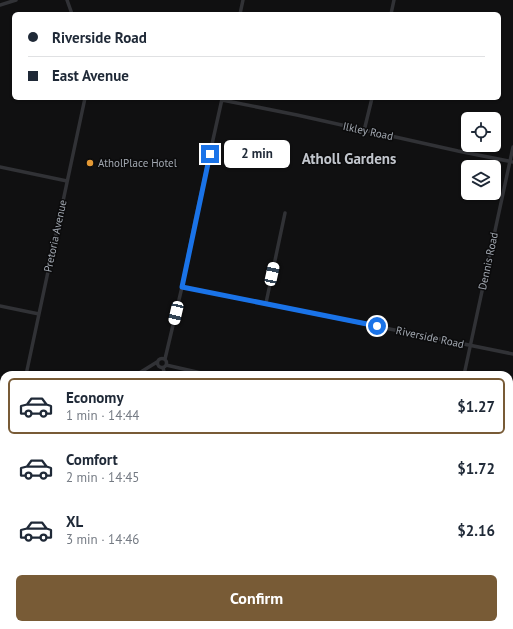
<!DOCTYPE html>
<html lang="en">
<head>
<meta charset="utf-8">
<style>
	body { margin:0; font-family:"PT Sans",sans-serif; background:#f2f2f3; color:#1f2937; height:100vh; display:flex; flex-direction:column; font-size:15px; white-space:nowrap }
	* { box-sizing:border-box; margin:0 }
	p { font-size:13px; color:#747a83 }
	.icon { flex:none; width:22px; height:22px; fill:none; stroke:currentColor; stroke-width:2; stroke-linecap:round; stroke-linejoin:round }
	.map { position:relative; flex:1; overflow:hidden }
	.sheet { position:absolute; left:0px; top:371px; width:513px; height:258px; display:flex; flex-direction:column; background:#fff; border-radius:12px 12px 0 0; box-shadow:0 1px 3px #0004 }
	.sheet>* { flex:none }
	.guide { position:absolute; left:12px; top:12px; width:489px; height:88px; border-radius:6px; box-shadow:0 1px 3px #0004; display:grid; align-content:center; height:88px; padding:0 16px; background:#fff }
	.controls { position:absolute; left:461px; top:112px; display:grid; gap:8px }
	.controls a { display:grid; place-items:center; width:40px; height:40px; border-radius:6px; background:#fff; box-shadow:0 1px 3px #0004; font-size:20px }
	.end { position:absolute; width:18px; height:18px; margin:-9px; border:5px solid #1a73e8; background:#fff; box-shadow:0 0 0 2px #fff }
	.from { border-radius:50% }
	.bubble { position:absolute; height:28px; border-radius:6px; background:#fff; box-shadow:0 1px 3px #0004; font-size:13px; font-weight:600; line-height:28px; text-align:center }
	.car { position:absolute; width:12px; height:24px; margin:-12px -6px; border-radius:5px; box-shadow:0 0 3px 1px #0007; background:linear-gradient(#fff 24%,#345 0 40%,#fff 0 76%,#345 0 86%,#fff 0) }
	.guide b { display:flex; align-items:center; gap:14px; height:38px; font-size:15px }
	.guide b+b { border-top:1px solid #e0e1e3 }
	.guide i { width:10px; height:10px; background:#1f2937 }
	ul { padding:7px 0 0; list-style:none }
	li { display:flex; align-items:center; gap:12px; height:56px; margin:0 8px 6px; padding:0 8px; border:2px solid transparent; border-radius:6px }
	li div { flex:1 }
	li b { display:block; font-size:15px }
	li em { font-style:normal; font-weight:600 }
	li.current { border-color:#785b36 }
	li>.icon { width:36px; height:36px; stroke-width:1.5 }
	.cta { display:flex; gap:8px; margin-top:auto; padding:8px 16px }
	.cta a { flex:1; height:46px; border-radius:6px; background:#785b36; color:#fff; font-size:16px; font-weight:600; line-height:46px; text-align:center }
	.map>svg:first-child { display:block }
</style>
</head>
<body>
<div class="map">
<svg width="513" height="629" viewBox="0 0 513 629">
	<rect width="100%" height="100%" fill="#101011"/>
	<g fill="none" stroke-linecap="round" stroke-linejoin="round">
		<path stroke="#2c353a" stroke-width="1" d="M509,535L513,530
			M509,605L513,610"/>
		<path stroke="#313236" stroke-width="3.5" d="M67,0L72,14
			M0,5L16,0
			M240,14L243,0
			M391,14L394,0
			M222,100L297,115L458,151L513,162
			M364,131L372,98
			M0,167L67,181
			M182,287L513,354
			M266,303L285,213
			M0,306L39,314
			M157.5 363a4.5 4.5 0 1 1 9 0a4.5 4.5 0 1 1-9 0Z
			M165,359L182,287L195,221L222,99
			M166,365L210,375
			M163,368L165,375
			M26,375L85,98
			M136,375L157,362
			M464,375L513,147
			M0,397L4,398
			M0,455L4,452
			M0,572L3,553L4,550
			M0,602H4
			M0,624L4,629
			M159,625L160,629
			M352,625L354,629
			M460,625L462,629
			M270,629L275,625"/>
	</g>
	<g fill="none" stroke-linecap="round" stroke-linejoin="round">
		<path stroke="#1a73e8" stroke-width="5" d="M210,154L182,287L377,326"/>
	</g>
	<circle fill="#e49935" stroke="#0b0b0c" stroke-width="1.5" cx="90" cy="163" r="4"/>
	<g text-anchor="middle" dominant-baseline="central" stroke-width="3" stroke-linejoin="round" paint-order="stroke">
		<g font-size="11" fill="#a2a8b1" stroke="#0b0b0c">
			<text transform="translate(368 131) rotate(12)">Ilkley Road</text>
			<text transform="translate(55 236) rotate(-78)">Pretoria Avenue</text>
			<text transform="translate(488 261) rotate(-78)">Dennis Road</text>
			<text transform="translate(430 337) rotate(12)">Riverside Road</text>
		</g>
		<g font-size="11" fill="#a2a8b1" stroke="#0b0b0c" text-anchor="start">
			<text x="98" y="163">AtholPlace Hotel</text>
		</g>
		<g font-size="15" font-weight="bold" fill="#c2c6cd" stroke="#0b0b0c">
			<text x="349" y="158">Atholl Gardens</text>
		</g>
	</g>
</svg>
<div class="controls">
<a><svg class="icon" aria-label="locate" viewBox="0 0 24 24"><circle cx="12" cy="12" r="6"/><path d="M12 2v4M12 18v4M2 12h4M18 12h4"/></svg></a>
<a><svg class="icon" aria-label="layers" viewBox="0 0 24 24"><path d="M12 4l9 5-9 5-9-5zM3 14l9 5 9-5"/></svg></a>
</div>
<i class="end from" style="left:377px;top:326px"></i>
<i class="end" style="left:210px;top:154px"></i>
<div class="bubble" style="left:224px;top:140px;width:66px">2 min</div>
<i class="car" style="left:272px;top:274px;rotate:12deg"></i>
<i class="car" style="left:176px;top:313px;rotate:193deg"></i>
<div class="guide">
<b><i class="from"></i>Riverside Road</b>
<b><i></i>East Avenue</b>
</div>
<section class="sheet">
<ul>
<li class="current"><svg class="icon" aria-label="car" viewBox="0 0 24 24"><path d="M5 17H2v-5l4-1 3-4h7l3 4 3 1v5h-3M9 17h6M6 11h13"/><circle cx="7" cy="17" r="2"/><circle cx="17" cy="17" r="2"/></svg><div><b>Economy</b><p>1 min · 14:44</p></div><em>$1.27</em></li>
<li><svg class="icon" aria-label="car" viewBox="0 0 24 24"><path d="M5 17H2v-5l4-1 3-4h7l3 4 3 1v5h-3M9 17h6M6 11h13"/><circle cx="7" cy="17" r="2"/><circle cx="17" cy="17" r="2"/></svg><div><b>Comfort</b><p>2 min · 14:45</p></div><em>$1.72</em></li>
<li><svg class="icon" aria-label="car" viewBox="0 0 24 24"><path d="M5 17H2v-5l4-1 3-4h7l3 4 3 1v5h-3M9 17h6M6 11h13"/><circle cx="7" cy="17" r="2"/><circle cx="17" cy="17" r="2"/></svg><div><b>XL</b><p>3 min · 14:46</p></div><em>$2.16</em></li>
</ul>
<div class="cta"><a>Confirm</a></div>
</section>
</div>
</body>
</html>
